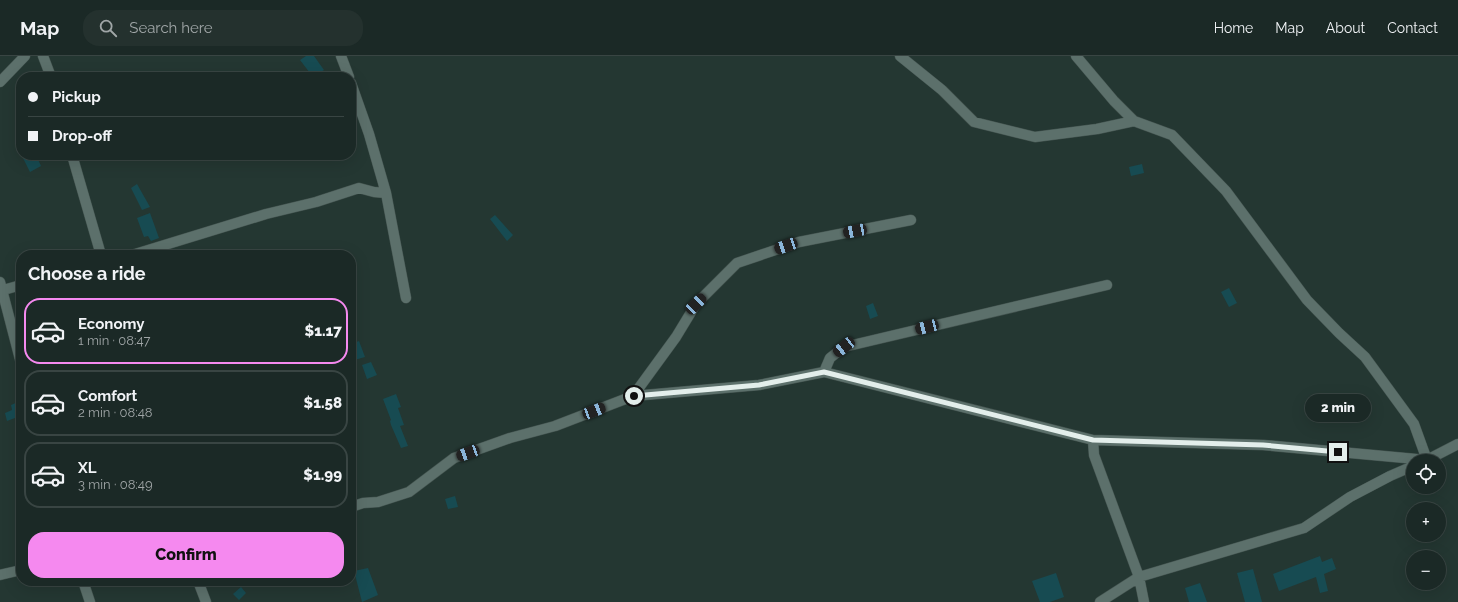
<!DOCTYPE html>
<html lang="en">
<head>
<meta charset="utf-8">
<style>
	body { margin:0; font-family:Raleway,sans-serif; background:#24312e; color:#f1f3f6; height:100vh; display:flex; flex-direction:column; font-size:15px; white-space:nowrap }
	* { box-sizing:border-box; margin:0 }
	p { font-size:13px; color:#a0a6a7 }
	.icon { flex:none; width:22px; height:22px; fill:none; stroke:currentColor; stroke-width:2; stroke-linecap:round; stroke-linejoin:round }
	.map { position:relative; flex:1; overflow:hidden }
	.sheet { position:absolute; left:16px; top:194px; width:340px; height:336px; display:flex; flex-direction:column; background:#1b2926; border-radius:16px; box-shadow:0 4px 16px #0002,0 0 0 1px #394543 }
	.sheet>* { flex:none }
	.banner { position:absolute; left:16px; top:16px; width:340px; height:88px; border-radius:16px; box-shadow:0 4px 16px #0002,0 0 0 1px #394543; display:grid; align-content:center; height:88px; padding:0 12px; background:#1b2926 }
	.buttons { position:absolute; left:1406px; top:398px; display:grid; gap:8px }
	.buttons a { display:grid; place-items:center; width:40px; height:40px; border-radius:50%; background:#1b2926; box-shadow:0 4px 16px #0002,0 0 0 1px #394543; font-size:20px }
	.end { position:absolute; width:18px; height:18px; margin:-9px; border:5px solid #e3eeeb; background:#111; box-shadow:0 0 0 2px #111 }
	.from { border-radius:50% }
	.bubble { position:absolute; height:28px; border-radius:14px; background:#1b2926; box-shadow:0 4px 16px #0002,0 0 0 1px #394543; font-size:13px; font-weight:800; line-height:28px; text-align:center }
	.car { position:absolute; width:12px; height:24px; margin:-12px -6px; border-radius:5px; box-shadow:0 0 3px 1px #0007; background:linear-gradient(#222 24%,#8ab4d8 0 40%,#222 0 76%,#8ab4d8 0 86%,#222 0) }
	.banner b { display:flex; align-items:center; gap:14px; height:38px; font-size:15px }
	.banner b+b { border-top:1px solid #394543 }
	.banner i { width:10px; height:10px; background:#f1f3f6 }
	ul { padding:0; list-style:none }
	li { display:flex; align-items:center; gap:12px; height:66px; margin:0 8px 6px; padding:0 4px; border:2px solid #394543; border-radius:16px }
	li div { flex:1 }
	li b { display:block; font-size:15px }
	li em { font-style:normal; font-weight:800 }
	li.selected { border-color:#f589ef }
	li>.icon { width:36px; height:36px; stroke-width:1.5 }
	h2 { padding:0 12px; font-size:18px; line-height:48px }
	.action { display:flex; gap:8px; margin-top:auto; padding:8px 12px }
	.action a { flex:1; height:46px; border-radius:16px; background:#f589ef; color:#111; font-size:16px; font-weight:800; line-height:46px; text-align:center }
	header { display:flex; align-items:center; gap:24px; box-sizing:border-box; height:56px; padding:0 20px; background:#1b2926; border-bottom:1px solid #394543 }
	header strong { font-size:19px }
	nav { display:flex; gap:22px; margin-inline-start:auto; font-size:14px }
	.search { width:280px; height:36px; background:#24312e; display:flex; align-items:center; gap:10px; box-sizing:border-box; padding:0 14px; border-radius:16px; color:#a0a6a7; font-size:15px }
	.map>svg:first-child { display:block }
</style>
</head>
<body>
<header>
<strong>Map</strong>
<div class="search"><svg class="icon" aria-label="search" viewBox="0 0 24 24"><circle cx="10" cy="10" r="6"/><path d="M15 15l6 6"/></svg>Search here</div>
<nav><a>Home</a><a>Map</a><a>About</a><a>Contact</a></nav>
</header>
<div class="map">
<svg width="1458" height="546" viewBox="0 0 1458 546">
	<rect width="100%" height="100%" fill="#243732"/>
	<path fill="#174b52" d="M306,0H314L324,14L313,21L300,4Z
		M28,99H36L41,110L30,116L23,102Z
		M1142,108L1144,117L1131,120L1129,111Z
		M137,128L150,151L142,154L131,132Z
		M150,157L159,182L151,185L148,180L144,181L137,162Z
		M495,159L513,179L507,185L490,163Z
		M1229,232L1237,247L1229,251L1221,236Z
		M873,247L878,260L870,263L866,250Z
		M359,285L365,301L351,305V288Z
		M371,306L377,319L367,323L362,309Z
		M396,338L401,351L398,352L404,369L400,370L408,390L401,392L391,369L390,365L391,364L383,343Z
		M18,346L21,351L20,375L15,362L7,365L5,357L12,354L11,349Z
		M455,440L458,451L448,453L445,443Z
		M1320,500L1322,506L1332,502L1336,513L1324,518L1328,535L1320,537L1316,521L1279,535L1273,518Z
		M368,512L378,539L362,546L354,515Z
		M1253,513L1262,546H1245L1237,517Z
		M1056,517L1064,541L1050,546H1040L1032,525Z
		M1200,527L1207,546H1189L1185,532Z
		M241,531L246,537L239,544L233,538Z"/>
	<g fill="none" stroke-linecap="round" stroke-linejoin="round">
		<g stroke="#445450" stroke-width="11">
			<path id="minor" d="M43,0L51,21
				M341,0L349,21
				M900,0L942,34L974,66L1035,81L1097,73L1134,65
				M1076,0L1114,45L1134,65L1172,79L1226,135L1307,244L1339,277L1365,301L1414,368L1427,404L1424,405
				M0,26L25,0
				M351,27L369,78L386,137
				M72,99L101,199
				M132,199L266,158L316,146L359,132L374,136L386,137L406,242
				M0,226L21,307
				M0,235L21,229
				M824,316L830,302L844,291L1107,229
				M633,340L759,329L824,316L1093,384L1263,389L1427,404L1458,388
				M1093,384L1094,399L1139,521L1144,546
				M351,451L363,447L378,446L409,436L454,402L510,382L555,370L633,340L676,281L696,248L737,207L799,186L911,164
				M0,519L21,514
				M83,525L90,546
				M198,525L206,546
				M1100,546L1139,521L1304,472L1350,441L1390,420L1413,410"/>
		</g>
		<use href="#minor" stroke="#5c706b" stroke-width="10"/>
	</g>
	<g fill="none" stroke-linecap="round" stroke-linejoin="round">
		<path stroke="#e3eeeb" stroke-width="5" d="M634,340L759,329L824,316L1093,384L1263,389L1338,396"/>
	</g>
</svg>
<div class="buttons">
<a><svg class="icon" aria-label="locate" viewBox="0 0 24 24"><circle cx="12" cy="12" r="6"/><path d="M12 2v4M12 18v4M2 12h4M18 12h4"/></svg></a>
<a>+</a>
<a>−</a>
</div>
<i class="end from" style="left:634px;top:340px"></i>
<i class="end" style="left:1338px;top:396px"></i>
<div class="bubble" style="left:1305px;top:338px;width:66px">2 min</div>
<i class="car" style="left:855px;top:175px;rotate:259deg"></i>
<i class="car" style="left:786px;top:190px;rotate:251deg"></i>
<i class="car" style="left:696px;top:248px;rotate:45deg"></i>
<i class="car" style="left:927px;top:271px;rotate:256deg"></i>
<i class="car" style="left:844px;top:291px;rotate:232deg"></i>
<i class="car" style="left:594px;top:355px;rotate:69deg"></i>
<i class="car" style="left:468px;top:397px;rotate:250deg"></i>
<div class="banner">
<b><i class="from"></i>Pickup</b>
<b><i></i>Drop-off</b>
</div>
<section class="sheet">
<h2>Choose a ride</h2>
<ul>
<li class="selected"><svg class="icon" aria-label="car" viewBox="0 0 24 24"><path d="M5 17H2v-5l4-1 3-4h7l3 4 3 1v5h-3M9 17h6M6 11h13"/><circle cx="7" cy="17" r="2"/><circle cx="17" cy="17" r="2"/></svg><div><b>Economy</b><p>1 min · 08:47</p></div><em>$1.17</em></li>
<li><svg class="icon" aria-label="car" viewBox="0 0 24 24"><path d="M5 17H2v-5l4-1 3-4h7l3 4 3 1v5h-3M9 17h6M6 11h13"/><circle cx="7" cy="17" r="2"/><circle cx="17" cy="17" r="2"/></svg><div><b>Comfort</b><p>2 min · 08:48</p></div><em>$1.58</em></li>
<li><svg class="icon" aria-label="car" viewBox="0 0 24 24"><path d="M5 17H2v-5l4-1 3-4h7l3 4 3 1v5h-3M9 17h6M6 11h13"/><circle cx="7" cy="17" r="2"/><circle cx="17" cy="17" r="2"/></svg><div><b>XL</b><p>3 min · 08:49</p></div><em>$1.99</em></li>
</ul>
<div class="action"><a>Confirm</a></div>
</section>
</div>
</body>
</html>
